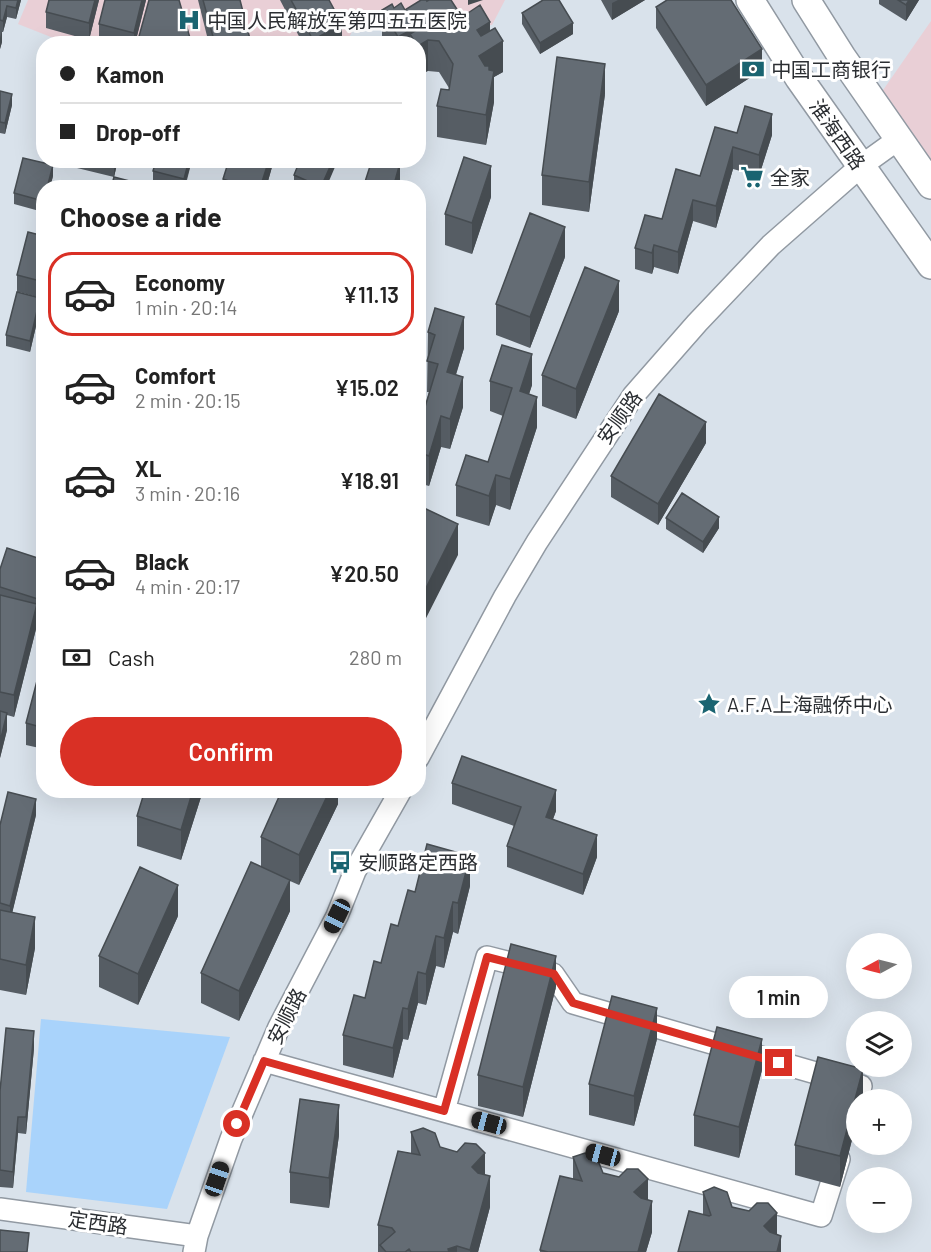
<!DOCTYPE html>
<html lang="en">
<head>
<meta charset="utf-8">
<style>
	body { margin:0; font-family:Barlow,"Noto Sans SC",sans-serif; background:#f2f2f2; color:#222; height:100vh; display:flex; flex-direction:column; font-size:22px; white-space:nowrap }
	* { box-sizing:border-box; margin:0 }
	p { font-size:20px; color:#767676 }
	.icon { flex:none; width:33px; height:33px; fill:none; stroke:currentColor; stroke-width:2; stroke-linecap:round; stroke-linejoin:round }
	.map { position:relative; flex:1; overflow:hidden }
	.side { position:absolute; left:36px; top:180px; width:390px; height:618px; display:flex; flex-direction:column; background:#fff; border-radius:24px; box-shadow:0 6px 24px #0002 }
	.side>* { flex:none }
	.hud { position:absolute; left:36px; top:36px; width:390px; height:132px; border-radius:24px; box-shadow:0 6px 24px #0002; display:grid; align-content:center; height:132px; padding:0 24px; background:#fff }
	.needle { width:39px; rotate:263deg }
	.tools { position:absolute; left:846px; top:933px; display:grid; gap:12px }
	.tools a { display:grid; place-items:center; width:66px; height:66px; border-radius:50%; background:#fff; box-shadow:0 6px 24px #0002; font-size:30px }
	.end { position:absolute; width:27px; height:27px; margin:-14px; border:8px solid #d93025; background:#fff; box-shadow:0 0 0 3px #fff }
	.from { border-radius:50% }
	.bubble { position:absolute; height:42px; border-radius:21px; background:#fff; box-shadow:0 6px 24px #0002; font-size:20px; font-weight:600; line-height:42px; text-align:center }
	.car { position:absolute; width:18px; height:36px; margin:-18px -9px; border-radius:8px; box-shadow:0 0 4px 2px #0007; background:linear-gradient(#222 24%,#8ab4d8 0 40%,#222 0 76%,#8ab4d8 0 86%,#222 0) }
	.hud b { display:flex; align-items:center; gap:21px; height:57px; font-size:22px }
	.hud b+b { border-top:2px solid #e0e0e0 }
	.hud i { width:15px; height:15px; background:#222 }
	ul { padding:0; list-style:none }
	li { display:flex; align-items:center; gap:18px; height:84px; margin:0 12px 9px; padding:0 12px; border:3px solid transparent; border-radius:24px }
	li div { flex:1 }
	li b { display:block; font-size:22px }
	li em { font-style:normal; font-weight:600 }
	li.on { border-color:#d93025 }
	li>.icon { width:54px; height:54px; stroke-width:1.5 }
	h2 { padding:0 24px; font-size:27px; line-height:72px }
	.pay { display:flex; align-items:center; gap:15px; height:66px; padding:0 24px; font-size:22px }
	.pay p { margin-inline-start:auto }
	.action { display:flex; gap:12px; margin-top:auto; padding:12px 24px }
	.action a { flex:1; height:69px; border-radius:36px; background:#d93025; color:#fff; font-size:24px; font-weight:600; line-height:69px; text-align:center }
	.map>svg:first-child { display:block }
</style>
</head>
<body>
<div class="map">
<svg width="931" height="1252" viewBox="0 0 931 1252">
	<rect width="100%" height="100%" fill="#d9e2eb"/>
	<path fill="#e9cfd6" d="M28,0H505L492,25L359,17L346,44L66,43L18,24Z
		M931,21V161L881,93Z"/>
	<path fill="#a9d3fb" d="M41,1019L230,1037L167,1209L26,1192Z"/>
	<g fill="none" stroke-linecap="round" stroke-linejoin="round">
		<g stroke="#9199a2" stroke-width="24">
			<path id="minor" d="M418,758L505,596L537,542L633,396L697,323L771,245L861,166L900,138
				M264,1061L821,1216L839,1159
				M444,1111L487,957L553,974L573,1003L861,1086L857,1100
				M0,1209L197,1236
				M194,1252L197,1236L231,1139L279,1027L337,916L355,871L401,790"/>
		</g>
		<g stroke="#9199a2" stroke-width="30">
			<path id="major" d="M750,0L799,78L931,265
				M806,0L842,57L931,185"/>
		</g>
		<use href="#minor" stroke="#fff" stroke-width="21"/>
		<use href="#major" stroke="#fff" stroke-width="27"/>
	</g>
	<path fill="#565d64" d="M0,0H21L16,19L7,17L3,32H2V42L0,49Z
		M49,0H99L89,40L46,28V12Z
		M105,0H146L135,44H112L99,40V24Z
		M198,0H240L250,44H209Z
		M280,0H329L342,44H303Z
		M601,0H645L612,20Z
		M879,0H919L906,21L879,4Z
		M427,1L490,30L503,72L494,77V102L486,145L437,137V106L449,90V88L439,72L428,71L418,44H383L382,41V10L394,8L405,10Z
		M656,7L762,70L706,106L656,28Z
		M522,13L573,34L540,54L522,24Z
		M138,40L190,44H138Z
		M0,91L12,105L5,134L0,133Z
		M605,94L589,212L542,205V175Z
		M737,133L772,135L759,176L733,169L716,228L693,221L678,274L654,267L652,274L635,269V248L662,219Z
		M77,160H118L114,177L77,168Z
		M192,160L185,188H174L153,182V171Z
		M274,160L266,188H223V179Z
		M294,175L326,188H297L294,186Z
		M53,176L43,212L14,204V193Z
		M491,197L472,254L445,245V214Z
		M44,236V299L19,292L40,309L30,352L6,346V335L17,292V275Z
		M565,257L530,348L496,335V304Z
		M435,308L464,348L456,375L463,407L450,449L441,447L429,486L418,483V405L425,407L429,392H427L428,332Z
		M619,311L576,419L542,406V375Z
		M490,381L532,385L529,394L537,427L510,510L496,505L489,526L456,516V485L488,462L503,416L490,411Z
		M706,443L658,525L611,497V476Z
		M666,518L719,528L703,553L666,529Z
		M44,560V617L37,615V625L14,717L7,715V730L0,758V569Z
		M44,654V749L26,745V723Z
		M452,783L556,811L553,819L597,857L583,895L507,867V846L514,826L452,804Z
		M201,790V797L181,860L137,846V816Z
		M338,790V804L299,885L290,881V911L239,1021L201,1003V973L261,867V837Z
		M36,815L12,913L35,948L26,995L0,990V825Z
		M470,886L458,934L453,932L444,968L436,966L426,1005L418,1003L408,1040L403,1039L393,1078L343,1065V1035L365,998L415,892Z
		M178,916L138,1005L99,987V956Z
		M556,987L523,1117L478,1106V1075Z
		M657,1039L634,1126L589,1115V1084Z
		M34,1048L26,1134L18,1133L13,1188L0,1187V1091Z
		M818,1057L863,1069V1099L856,1100V1124L840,1187L795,1175V1145Z
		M762,1070L739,1158L694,1146V1115Z
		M411,1132L440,1147L485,1175L490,1207L478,1252H378V1225L411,1154Z
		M339,1135L329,1208L290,1203V1172Z
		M573,1157L603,1173L648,1200L652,1232L646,1252H540V1250L573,1179Z
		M703,1192L732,1207L777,1234L781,1252L703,1214Z"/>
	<path fill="#464c51" d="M18,0H21L16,19V8Z
		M95,0H99L89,40V23Z
		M142,0H146L135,44H134V33Z
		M468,0H483L468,5Z
		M618,0H645L612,20V3Z
		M909,0H919L906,21V5Z
		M7,6V17L3,32V21Z
		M490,22V48L503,41V72L494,77V102L486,145V115L479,86L477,30Z
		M573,23V34L540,54V43Z
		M342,24V44H313V40Z
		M416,27V43L410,34V44H398V37Z
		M2,31V42L0,49V38Z
		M250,39V44H231Z
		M428,40V71L418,76V46Z
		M762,49V70L706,106V85Z
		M605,64V94L589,212V182Z
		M12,94V105L5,134V123Z
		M772,114V135L759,176V155Z
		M733,147V169L716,228V206Z
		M114,160H118L114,177Z
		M189,160H192L184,188V179Z
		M269,160H274L266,188H260Z
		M333,160H338L326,188L321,187Z
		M400,163V188H393Z
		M53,165V176L50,188H47Z
		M491,166V197L472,254V223Z
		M693,200V221L678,274V252Z
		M565,227V257L530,348V317Z
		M654,245V267L652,274V253Z
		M619,281V311L576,419V389Z
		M40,298V309L30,352V341Z
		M464,317V348L447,402V372Z
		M532,354V385L520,422V391Z
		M463,377V407L450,449V419Z
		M537,397V427L510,510V479Z
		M441,416V447L429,486V456Z
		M706,422V443L658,525V504Z
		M496,475V505L489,526V496Z
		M719,517V528L703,553V542Z
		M458,524V555L418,634V604Z
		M37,604V625L14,717V695Z
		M7,713V730L0,758V742Z
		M193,790H201V797L181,860V830Z
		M330,790H338V804L299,885V855Z
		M556,790V811L546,838V817Z
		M36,799V815L10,922V906Z
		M597,835V857L583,895V874Z
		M470,856V886L458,934V903Z
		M290,880V911L239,1021V991Z
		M178,885V916L138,1005V974Z
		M453,902V932L444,968V938Z
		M35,917V948L26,995V965Z
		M436,936V966L426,1005V974Z
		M556,956V987L523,1117V1087Z
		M418,972V1003L408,1040V1009Z
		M403,1008V1039L393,1078V1048Z
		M657,1008V1039L634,1126V1096Z
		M34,1031V1048L26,1134V1117Z
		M762,1039V1070L739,1158V1127Z
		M863,1069V1099L856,1100V1124L840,1187V1156Z
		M339,1105V1135L329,1208V1178Z
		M18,1117V1133L13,1188V1172Z
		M485,1153V1184L472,1167Z
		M490,1176V1207L478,1252H470Z
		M648,1179V1209L634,1192Z
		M652,1201V1232L646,1252H638Z
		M777,1213V1243L764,1226Z
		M781,1236V1252H777Z
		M457,1246V1252H448V1249Z"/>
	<path fill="#646c74" stroke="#464c51" stroke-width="1.5" d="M0,0H18L16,8L7,6L3,21L0,20Z
		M49,0H95L89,23L46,12Z
		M105,0H142L134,33L99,24Z
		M149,0H179L190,38L188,44H153L138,40Z
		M203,0H240L250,39L231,44H215Z
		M291,0H329L342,24L313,40Z
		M421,0H427V1L429,0H451L462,17L480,5L490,22L477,30L481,36L495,28L503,41L479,56L485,66H489V70L494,71L486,115L437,106L441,89L449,90L453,64L439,41L428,40L418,46V44H416L410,34L417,30L416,27L398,37L382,10L392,4L394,8L401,3L405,10Z
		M543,0H559L573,23L540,43L522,13Z
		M667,0H731L762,49L706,85L656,7Z
		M898,0H909L906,5Z
		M557,57L605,64L589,182L542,175Z
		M0,91L12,94L5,123L0,122Z
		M745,106L772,114L759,155L733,147L716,206L693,200L678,252L654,245L652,253L635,248L645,215L662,219L676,169L700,176L715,127L737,133Z
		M464,157L491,166L472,223L445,214Z
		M23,158L53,165L47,188H44L43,201L14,193Z
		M156,160H189L184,179L153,171Z
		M229,160H269L260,188H249L223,179Z
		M300,160H333L321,187L294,175Z
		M372,160H391L400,163L393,188H363Z
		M114,177L145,185L144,188H111Z
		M530,213L565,227L530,317L496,304Z
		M28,232L44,236V282L17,275Z
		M585,267L619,281L576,389L542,375Z
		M17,292L40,298L30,341L6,335Z
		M435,308L464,317L447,372L463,377L450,419L441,416L429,456L418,452V405L425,407L438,364L427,361L435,335L428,332Z
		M502,345L532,354L520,391L537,397L510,479L496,475L489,496L456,485L466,455L488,462L512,388L490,381Z
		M659,394L706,422L658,504L611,476Z
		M682,493L719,517L703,542L666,518Z
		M424,508L458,524L418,604V518Z
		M7,548L44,560V601L0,587V569Z
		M0,595L37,604L14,695L0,692Z
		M44,654V728L26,723Z
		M0,711L7,713L0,742Z
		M462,756L556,790L546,817L597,835L583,874L507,846L521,807L452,783Z
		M145,790H193L181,830L137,816Z
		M282,790H330L299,855L261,837Z
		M8,792L36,799L10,906L0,903V825Z
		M427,844L470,856L458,903L453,902L444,938L436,936L426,974L418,972L408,1009L403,1008L393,1048L343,1035L354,995L365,998L374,961L381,963L391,924L398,926L408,890L415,892Z
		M251,862L290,880L239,991L201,973Z
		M140,867L178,885L138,974L99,956Z
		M0,910L35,917L26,965L0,959Z
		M511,944L556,956L523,1087L478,1075Z
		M612,996L657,1008L634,1096L589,1084Z
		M717,1027L762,1039L739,1127L694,1115Z
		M6,1028L34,1031L26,1117H18L13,1172L0,1170V1091Z
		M818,1057L863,1069L840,1156L795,1145Z
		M300,1099L339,1105L329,1178L290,1172Z
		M423,1128L435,1133L440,1147L457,1152L465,1143L476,1144L485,1153L472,1167L478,1173L490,1176L470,1250L457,1246L448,1249L449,1252H411L409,1249L405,1252H386L380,1245L395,1232L392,1228L378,1225L398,1151L420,1155L411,1132Z
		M585,1153L597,1158L603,1173L619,1177L627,1169H638L648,1179L634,1192L641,1198L652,1201L638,1252H548L540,1250L560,1176L582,1181L573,1157Z
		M714,1187L727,1192L732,1207L749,1211L757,1203H768L777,1213L764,1226L770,1232L781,1236L777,1252H678L689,1211L709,1216L711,1215L703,1192Z
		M0,1230L29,1233L27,1252H0Z"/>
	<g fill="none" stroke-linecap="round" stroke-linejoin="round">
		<path stroke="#d93025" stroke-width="8" d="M237,1124L264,1061L444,1111L487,957L554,974L573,1003L779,1063"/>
	</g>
	<defs>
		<g id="hospital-bare" transform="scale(1.8)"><path d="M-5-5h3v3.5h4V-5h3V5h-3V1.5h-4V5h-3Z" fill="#1a6471" stroke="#fff" stroke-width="2.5" paint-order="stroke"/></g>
		<g id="bank-bare" transform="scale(1.8)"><path d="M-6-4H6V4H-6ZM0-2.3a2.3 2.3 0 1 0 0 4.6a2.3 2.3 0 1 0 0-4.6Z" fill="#1a6471" stroke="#fff" stroke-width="2.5" paint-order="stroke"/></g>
		<g id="supermarket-bare" transform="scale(1.8)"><path d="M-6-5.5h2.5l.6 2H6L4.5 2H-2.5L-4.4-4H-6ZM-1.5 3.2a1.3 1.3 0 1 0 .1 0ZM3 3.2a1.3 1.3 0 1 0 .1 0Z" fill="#1a6471" stroke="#fff" stroke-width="2.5" paint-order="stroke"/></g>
		<g id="sight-bare" transform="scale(1.8)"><path d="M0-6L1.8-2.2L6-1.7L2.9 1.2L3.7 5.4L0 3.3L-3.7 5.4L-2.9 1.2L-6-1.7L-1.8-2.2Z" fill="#1a6471" stroke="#fff" stroke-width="2.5" paint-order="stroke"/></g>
		<g id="bus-bare" transform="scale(1.8)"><path d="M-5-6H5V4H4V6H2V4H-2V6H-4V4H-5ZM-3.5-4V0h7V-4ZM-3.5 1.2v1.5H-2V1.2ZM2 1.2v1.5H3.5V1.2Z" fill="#1a6471" stroke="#fff" stroke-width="2.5" paint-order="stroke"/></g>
	</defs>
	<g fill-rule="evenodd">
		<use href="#hospital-bare" x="189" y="20"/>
		<use href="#bank-bare" x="753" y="69"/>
		<use href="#supermarket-bare" x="752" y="177"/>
		<use href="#sight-bare" x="709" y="704"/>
		<use href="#bus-bare" x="340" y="862"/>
	</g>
	<g text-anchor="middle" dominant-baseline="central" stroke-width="6" stroke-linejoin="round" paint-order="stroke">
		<g font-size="20" fill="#2b2e32" stroke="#fff" text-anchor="start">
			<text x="207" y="20">中国人民解放军第四五五医院</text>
			<text x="771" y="69">中国工商银行</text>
			<text x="770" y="177">全家</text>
			<text x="727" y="704">A.F.A上海融侨中心</text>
			<text x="358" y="862">安顺路定西路</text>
		</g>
		<g font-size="20" fill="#2b2e32" stroke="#fff">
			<text transform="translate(838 134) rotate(55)">淮海西路</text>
			<text transform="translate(619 417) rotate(-54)">安顺路</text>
			<text transform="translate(286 1016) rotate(-63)">安顺路</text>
			<text transform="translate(98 1222) rotate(8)">定西路</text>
		</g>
	</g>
</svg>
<div class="tools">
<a><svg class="needle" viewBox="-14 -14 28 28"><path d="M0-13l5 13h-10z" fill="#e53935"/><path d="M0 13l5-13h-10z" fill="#767676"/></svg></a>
<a><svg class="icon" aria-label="layers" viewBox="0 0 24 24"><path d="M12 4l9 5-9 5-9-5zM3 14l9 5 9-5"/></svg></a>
<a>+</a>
<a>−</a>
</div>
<i class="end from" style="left:237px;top:1124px"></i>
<i class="end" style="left:779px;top:1063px"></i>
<div class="bubble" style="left:729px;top:976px;width:99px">1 min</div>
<i class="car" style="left:337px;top:916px;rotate:206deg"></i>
<i class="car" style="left:489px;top:1123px;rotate:285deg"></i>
<i class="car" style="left:603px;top:1155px;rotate:285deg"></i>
<i class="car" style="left:217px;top:1179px;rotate:19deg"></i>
<div class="hud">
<b><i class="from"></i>Kamon</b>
<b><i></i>Drop-off</b>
</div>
<section class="side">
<h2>Choose a ride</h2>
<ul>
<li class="on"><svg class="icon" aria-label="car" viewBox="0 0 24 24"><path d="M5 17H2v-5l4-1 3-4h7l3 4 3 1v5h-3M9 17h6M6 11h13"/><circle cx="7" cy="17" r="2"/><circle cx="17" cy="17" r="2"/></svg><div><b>Economy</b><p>1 min · 20:14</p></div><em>¥11.13</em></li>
<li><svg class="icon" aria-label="car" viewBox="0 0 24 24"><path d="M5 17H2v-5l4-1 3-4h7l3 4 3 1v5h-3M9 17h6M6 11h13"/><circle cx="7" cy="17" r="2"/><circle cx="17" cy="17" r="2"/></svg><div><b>Comfort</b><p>2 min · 20:15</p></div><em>¥15.02</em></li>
<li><svg class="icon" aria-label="car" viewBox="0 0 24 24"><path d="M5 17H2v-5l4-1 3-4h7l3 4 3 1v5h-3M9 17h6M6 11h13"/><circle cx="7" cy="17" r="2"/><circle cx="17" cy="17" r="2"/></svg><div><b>XL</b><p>3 min · 20:16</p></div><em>¥18.91</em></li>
<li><svg class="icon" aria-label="car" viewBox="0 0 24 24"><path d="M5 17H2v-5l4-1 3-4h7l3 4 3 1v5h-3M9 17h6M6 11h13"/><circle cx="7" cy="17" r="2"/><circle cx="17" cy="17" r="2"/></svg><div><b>Black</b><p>4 min · 20:17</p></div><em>¥20.50</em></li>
</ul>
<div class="pay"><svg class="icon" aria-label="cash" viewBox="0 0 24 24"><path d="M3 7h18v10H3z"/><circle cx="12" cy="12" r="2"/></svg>Cash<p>280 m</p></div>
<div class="action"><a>Confirm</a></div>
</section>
</div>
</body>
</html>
